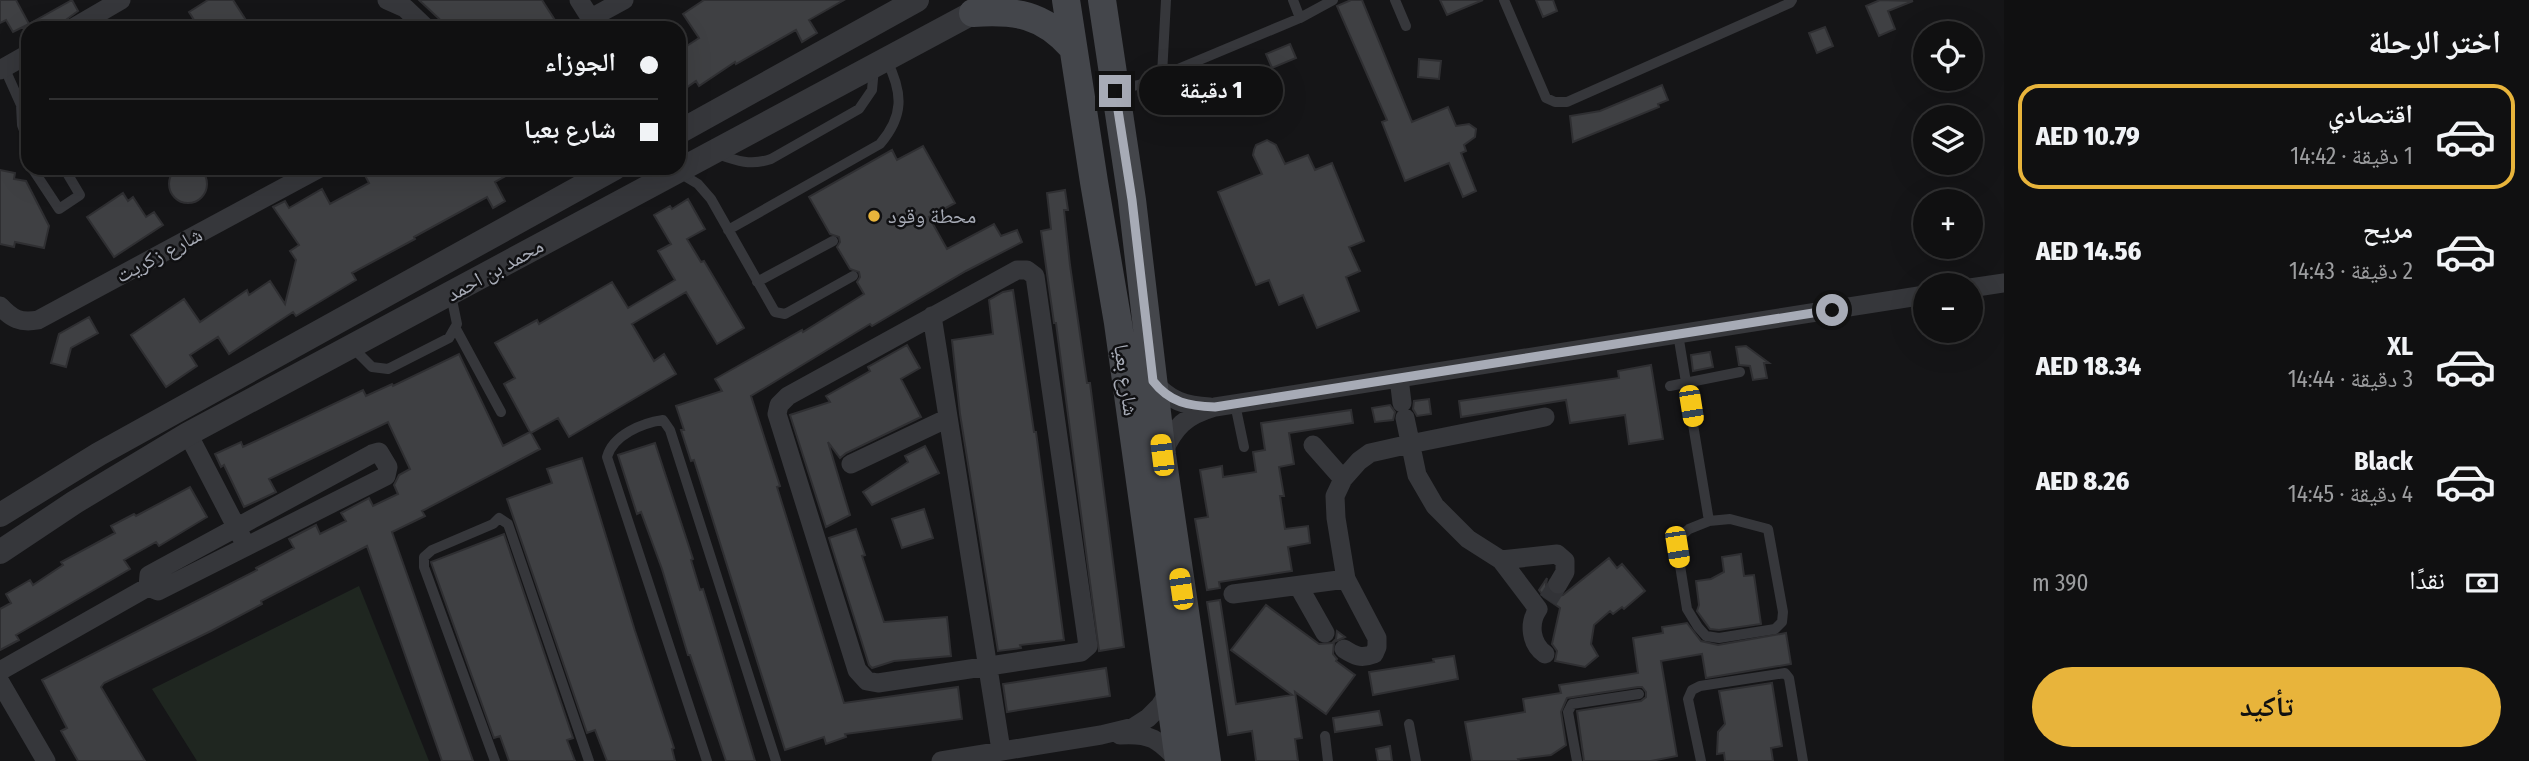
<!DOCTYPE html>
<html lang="ar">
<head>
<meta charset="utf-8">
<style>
	body { margin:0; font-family:"Fira Sans Condensed","Noto Naskh Arabic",sans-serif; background:#19191a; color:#f1f3f6; direction:rtl; height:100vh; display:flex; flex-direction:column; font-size:26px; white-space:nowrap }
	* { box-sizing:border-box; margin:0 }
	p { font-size:23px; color:#9c9d9f }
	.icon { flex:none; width:38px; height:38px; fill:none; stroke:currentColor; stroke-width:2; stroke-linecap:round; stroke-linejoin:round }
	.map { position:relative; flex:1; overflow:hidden; direction:ltr }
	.details { display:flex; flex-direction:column; background:#101011; width:525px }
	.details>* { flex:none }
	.banner { position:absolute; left:21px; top:21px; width:665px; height:154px; border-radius:21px; box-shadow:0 7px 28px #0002,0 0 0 2px #303031; direction:rtl; display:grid; align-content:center; height:154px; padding:0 28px; background:#101011 }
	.buttons { position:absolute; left:1913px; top:21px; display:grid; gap:14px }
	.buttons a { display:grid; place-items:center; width:70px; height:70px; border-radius:50%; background:#101011; box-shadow:0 7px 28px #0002,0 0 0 2px #303031; font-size:35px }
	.end { position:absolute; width:32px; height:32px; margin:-16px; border:9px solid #a7abb6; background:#111; box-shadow:0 0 0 4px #111 }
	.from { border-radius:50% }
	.bubble { position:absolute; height:49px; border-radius:24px; background:#101011; box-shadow:0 7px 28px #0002,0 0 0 2px #303031; font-size:23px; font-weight:800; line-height:49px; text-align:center; direction:rtl }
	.car { position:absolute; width:21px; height:42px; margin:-21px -10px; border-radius:9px; box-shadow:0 0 5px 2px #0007; background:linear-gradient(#f5c518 24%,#345 0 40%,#f5c518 0 76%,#345 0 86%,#f5c518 0) }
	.banner b { display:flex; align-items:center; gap:24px; height:66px; font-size:26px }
	.banner b+b { border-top:2px solid #303031 }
	.banner i { width:18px; height:18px; background:#f1f3f6 }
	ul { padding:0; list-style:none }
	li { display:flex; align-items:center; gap:21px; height:105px; margin:0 14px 10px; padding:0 14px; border:4px solid transparent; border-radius:21px }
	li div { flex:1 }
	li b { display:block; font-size:26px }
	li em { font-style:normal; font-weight:800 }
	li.active { border-color:#e8b43b }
	li>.icon { width:63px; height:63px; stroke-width:1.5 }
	h2 { padding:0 28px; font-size:32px; line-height:84px }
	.pay { display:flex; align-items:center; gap:18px; height:77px; padding:0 28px; font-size:26px }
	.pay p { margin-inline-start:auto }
	.cta { display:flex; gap:14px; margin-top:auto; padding:14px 28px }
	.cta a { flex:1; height:80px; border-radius:42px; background:#e8b43b; color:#111; font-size:28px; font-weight:800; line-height:80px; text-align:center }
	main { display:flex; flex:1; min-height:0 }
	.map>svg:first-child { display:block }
</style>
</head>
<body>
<main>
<section class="details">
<h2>اختر الرحلة</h2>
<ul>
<li class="active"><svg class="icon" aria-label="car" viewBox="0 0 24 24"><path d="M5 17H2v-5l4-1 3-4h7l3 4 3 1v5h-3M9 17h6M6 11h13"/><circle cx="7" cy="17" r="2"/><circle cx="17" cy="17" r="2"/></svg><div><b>اقتصادي</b><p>1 دقيقة · 14:42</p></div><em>AED 10.79</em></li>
<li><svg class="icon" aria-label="car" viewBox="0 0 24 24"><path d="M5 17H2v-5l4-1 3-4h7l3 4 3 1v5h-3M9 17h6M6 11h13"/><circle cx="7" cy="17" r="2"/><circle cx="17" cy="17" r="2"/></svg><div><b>مريح</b><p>2 دقيقة · 14:43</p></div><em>AED 14.56</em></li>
<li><svg class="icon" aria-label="car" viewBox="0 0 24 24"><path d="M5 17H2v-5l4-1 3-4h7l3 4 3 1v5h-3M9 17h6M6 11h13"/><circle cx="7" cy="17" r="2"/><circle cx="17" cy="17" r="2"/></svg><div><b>XL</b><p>3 دقيقة · 14:44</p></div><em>AED 18.34</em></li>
<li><svg class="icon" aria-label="car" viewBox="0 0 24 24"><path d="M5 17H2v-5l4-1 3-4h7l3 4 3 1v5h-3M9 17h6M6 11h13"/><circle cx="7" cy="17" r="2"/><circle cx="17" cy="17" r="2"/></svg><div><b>Black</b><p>4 دقيقة · 14:45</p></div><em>AED 8.26</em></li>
</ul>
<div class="pay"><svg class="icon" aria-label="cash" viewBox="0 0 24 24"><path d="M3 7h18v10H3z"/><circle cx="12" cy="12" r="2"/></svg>نقدًا<p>390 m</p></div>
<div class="cta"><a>تأكيد</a></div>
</section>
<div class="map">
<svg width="2004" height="761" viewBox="0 0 2004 761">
	<rect width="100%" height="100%" fill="#151517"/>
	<path fill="#1f2620" d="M359,586L429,761H197L152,689Z"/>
	<path fill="#3f4043" stroke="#2f2f32" stroke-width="2" d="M0,0H16L29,24L13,32L6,20L0,23Z
		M72,0L78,11L63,22L51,28H22Z
		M208,0H233L251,28H199L189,12Z
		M419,0H542L560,28H449Z
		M704,0H844L809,20L817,33L802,42L796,30L736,64L735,62L699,86L696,81L679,93V51L699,38L683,14Z
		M1351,0H1362L1412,122L1448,107L1456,126L1469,124L1476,129L1475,137L1464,145L1466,151L1461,153L1476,191L1463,197L1449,163L1405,181L1382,122L1387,120L1337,6Z
		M1440,0H1483L1447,15Z
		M1536,0H1553L1557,11L1543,17Z
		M1880,0L1913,1L1888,11L1895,29L1879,36L1866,6Z
		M1825,27L1833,46L1817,53L1809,33Z
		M1290,44L1296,58L1272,68L1266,54Z
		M1419,59L1441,61L1439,79L1418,77Z
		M1662,85L1668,100L1658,104L1659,107L1573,142L1570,116L1600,111Z
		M1267,140L1276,145L1285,164L1308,155L1315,170L1332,163L1364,241L1349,247L1360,271L1346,277L1359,311L1317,328L1303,295L1279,305L1269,280L1256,285L1218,192L1262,174L1253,155L1254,150L1256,145Z
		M923,146L955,203L929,217L947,249L994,224L1001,236L1017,230L1022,242L966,271L872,326L870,324L751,396L780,486L777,487L844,703L958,687L962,719L845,734L846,737L826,744L824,737L785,750L694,460L691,461L681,430H684L676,406L722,391L715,379L802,330L803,332L864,294L857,282L860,277L859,272L850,269L837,247L840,242L839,237L830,234L809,197L892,150L897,160Z
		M169 184a19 19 0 1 1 38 0a19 19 0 1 1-38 0Z
		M361,168H380L383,174L394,168H459L462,173L471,168H520L495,182L505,201L493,208L487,197L414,237L415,239L352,273L356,280L296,316L293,312L229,354L218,337L190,355L197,366L166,387L131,335L184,299L200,322L247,290L249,295L270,281L285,304L296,260L290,251L299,245L273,207L285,201L289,208L322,189L330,204L369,183Z
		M0,170L15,173L14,179L26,181L49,226L44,248L15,242L14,247L0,244Z
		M1065,190L1068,210H1064L1070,265L1087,383H1090L1124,647L1099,651L1056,323H1054L1041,231L1051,229L1047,193Z
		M123,193L128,201L133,197L146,217L154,212L163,225L114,257L87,217Z
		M688,199L705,229L687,239L701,262L704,261L744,328L717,344L686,292L632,324L654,361L664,354L676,374L569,437L558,418L531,433L540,449L422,511L425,516L392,532L473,761H442L367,546L261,601L262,604L211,631L104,683L101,687L145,761H78L61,731L67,728L42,680L257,570L256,568L294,548L289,539L316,525L320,534L346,521L341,513L369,498L373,506L398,494L394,485L399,475L410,469L388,422L269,479L276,492L244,507L224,465L221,467L215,454L241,442L243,447L363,390L366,396L392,384L393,386L459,354L503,446L530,432L504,384L515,378L495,343L537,320L539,324L612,282L628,308L675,280L658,251L671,244L654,215L670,206L672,209Z
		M1013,290L1034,432H1036L1064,640L1020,645L1021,648L998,651L960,414L952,340L993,334L989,300L1003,292Z
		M89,317L98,333L71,348L66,367L51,363L59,334Z
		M907,345L920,368L901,379L921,417L846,453L840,458L828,442L850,515L826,527L790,415L830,402L826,396L870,371L868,367Z
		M1746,346L1769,363H1764L1767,378L1753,380L1750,366L1739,365L1736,347Z
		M1710,352L1713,367L1693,371L1691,355Z
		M1651,365L1663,439L1629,444L1625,415L1570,423L1566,400L1461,417L1459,401L1619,378L1618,371Z
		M1429,399L1431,414L1417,416L1413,409L1414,401Z
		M1390,405L1395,412L1393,420L1375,422L1372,408Z
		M1351,410L1353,423L1289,433L1294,464L1279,467L1284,496H1280L1285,529L1308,526L1310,543L1288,547L1292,571L1219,582L1220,588L1207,590L1195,519L1208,517L1200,470L1222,466L1223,477L1256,472L1253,452L1265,450L1261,423Z
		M655,443L693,559L691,560L700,590L703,589L712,618L755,761H726L690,655H688L662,569L641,512L637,514L618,455Z
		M925,446L939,473L872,505L863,492L908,462L905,456Z
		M582,458L635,631L674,748L672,749L675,761H607L595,730L587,733L507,499L552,483L547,469Z
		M190,487L207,517L159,546L156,542L124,560L130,569L16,635L19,640L0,650V609L11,603L6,594L30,580L33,585L63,565L61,562L115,533L111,526L134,514L136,516Z
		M924,509L933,538L902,548L892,519Z
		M856,529L865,555L862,556L884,622L947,617L951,656L894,661L872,668L869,665L829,538Z
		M504,534L573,738L567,740L575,761H509L500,736L494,738L431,562Z
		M1741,554L1744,576L1754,575L1761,624L1719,630L1710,629L1697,611L1699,605L1696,581L1711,579L1724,572L1722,557Z
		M1609,558L1617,568L1622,564L1645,591L1624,609L1622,607L1613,614L1610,611L1594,625L1591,644L1598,656L1585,667L1555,661L1557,651L1552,644L1560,608L1544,597L1539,590L1547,578L1546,585L1548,591L1557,596L1563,595Z
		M1220,600L1236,704L1292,695L1231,650L1266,605L1319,644L1332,643L1336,639L1337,631L1345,637L1334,642L1333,654L1337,659L1336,661L1355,675L1326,714L1295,692L1302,738L1295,739L1298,761H1256L1252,731L1228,735L1207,602Z
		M1687,623L1701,641L1718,645L1786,633L1791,664L1706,678L1702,654L1661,661L1677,756L1651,761H1584L1577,711L1641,701L1646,697V692L1642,687H1638L1567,698L1561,712L1566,745L1551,755L1518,759L1519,761H1472L1465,722L1525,712L1523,699L1561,693L1559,685L1638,673L1633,638L1663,633L1662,627Z
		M1454,656L1458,679L1373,695L1369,672L1434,662L1433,659Z
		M1106,668L1110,696L1007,712L1003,684Z
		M1772,683L1782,746L1771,748L1773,761H1725L1724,753L1717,754L1718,732L1725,724L1719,691Z
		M1379,711L1382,725L1335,732L1333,718Z
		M1390,746L1392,761H1378L1376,749Z"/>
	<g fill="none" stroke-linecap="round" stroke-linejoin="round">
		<path stroke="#323337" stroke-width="19" stroke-dasharray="19 10" stroke-linecap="butt" d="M1548,600L1558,584"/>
		<path stroke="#36373b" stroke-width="10" d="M1395,0L1406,26
			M1504,0L1546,98L1555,102H1567L1790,3L1792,0
			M1300,18L1333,0
			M4,67L21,105L22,125L28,141
			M1162,75L1166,0
			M1117,90L1142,84L1300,18L1293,0
			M28,152L26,158L28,162
			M717,154C737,161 751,166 771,159L859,109L872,90L874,68
			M32,168L59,209L80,195L64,168
			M678,172L698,184L711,199L775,312L785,314L853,276
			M728,230L880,144C904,116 903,93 887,61
			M757,282L833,241
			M456,329L501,412
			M1678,334L1709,521
			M352,347L372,367L388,369L449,338L457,324L451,295
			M1670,386L1740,372
			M1235,404L1244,447
			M1730,519L1768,529L1783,612L1782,622L1775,629L1719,638L1706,636L1698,627L1687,609L1677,547L1682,535L1689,529L1709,521Z
			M1409,724L1416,761
			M1325,736L1328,761
			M495,761L424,567V557L432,550L493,524L499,518L508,524L589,761
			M707,761L607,457C613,435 642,423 663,420L670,430L776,761
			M1577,761L1568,712L1572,704L1639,694
			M1701,761L1688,699L1692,690L1700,686L1785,673L1789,678L1803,761"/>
		<path stroke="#36373b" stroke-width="19" d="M387,0L405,8L426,28
			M579,0L596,27
			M591,18L624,0
			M73,28L121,0
			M0,70L28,54
			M1017,270H1027L1035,276L1088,646L1081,652L878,683L867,681L857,670L777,414L779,405L788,396Z
			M1970,288L2004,283
			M0,306C12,319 20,323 38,320L320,168
			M932,316L1001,750
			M1399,378L1402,403
			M1153,381C1169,401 1186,406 1210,407
			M1405,418L1417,475L1435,506L1468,539L1501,560L1538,609C1528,624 1531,644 1545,654
			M188,434L242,538
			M1313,445L1343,479
			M379,452L388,467L386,476L158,591L148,587L149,575L372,454Z
			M1162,454C1175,426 1185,416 1215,407L1925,295
			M851,464L948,418
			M1501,560L1557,554L1565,561V572L1558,584
			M1346,579L1336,518L1335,496L1343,479L1359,461L1370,453L1410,444L1545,417
			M1299,587L1325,633
			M1233,594L1346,579L1377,638V647L1374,654C1361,659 1355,656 1344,649
			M0,671L148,587
			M0,682L46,761
			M1120,735C1151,733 1158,739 1179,761
			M941,761L1101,735L1134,727L1148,718L1160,706L1169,692"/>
		<path stroke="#36373b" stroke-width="24" d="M679,132L917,0
			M0,515L99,454L615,168
			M0,552L75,502L188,434L991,3"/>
		<path stroke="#44464b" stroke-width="28" d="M1066,0L1094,182L1118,323L1179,761
			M1102,0L1132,200L1162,455L1207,761
			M973,13C1015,10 1043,14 1072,47"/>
	</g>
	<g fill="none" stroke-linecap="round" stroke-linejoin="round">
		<path stroke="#a7abb6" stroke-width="9" d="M1115,91L1132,200L1153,381C1170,403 1189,406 1215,407L1832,310"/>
	</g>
	<circle fill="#e8b43b" stroke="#101012" stroke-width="2.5" cx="874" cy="216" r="7"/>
	<g text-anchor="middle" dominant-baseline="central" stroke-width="5" stroke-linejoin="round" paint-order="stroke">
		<g font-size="21" fill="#a7abb6" stroke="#101012" text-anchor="start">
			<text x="888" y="216">محطة وقود</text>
		</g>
		<g font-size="21" fill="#a7abb6" stroke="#101012">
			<text transform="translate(159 255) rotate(-28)">شارع زكريت</text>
			<text transform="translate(495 270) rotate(-29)">محمد بن احمد</text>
			<text transform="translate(1126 380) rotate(82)">شارع بعيا</text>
		</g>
	</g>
</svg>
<div class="buttons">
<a><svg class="icon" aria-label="locate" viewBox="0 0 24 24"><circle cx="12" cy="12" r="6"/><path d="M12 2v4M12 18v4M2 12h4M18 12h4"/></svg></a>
<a><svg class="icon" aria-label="layers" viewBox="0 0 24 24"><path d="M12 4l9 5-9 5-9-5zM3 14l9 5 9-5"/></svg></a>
<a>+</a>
<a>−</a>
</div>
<i class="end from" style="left:1832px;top:310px"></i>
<i class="end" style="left:1115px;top:91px"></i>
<div class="bubble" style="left:1139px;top:66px;width:144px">1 دقيقة</div>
<i class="car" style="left:1691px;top:406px;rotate:171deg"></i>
<i class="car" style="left:1162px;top:455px;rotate:353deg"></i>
<i class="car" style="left:1677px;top:547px;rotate:171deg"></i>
<i class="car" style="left:1181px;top:589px;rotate:352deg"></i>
<div class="banner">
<b><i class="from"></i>الجوزاء</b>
<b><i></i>شارع بعيا</b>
</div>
</div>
</main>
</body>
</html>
